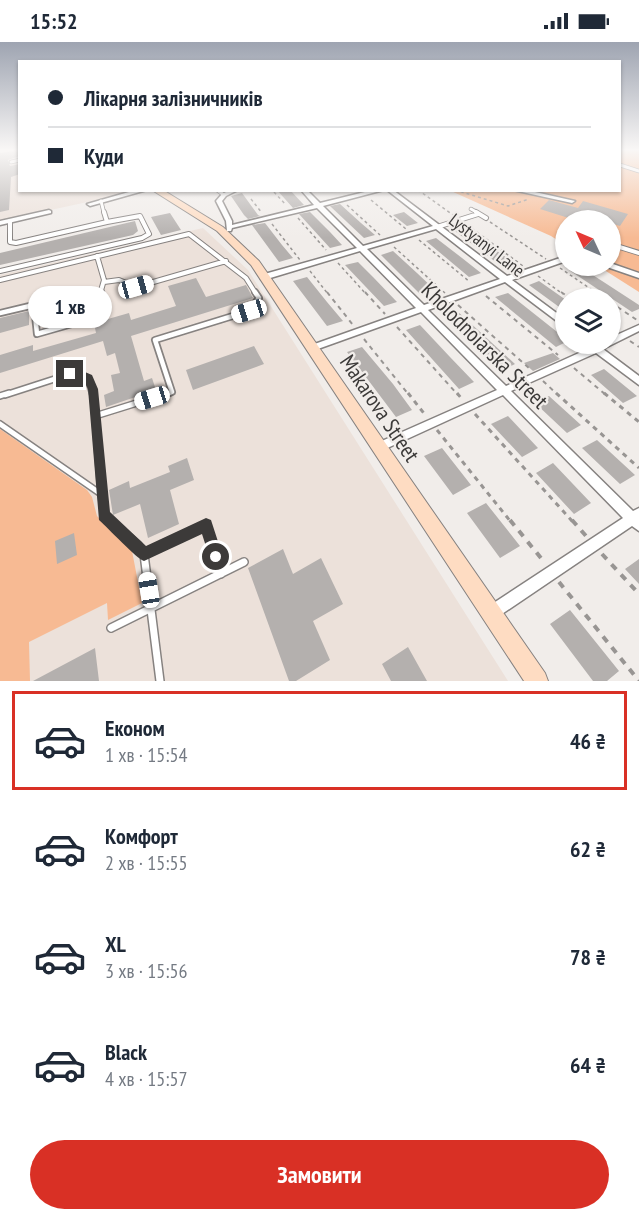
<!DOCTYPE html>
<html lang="uk">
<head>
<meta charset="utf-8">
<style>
	body { margin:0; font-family:"PT Sans Narrow",sans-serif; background:#f2f2f3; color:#1f2937; height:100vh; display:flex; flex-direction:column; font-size:22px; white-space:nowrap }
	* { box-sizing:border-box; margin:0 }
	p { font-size:20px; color:#747a83 }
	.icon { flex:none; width:33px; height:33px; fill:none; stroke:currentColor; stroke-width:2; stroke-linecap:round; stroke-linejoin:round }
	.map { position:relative; height:639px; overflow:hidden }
	.details { display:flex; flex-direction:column; background:#fff; flex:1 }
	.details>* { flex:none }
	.hud { position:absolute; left:18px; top:18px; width:603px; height:132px; border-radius:0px; box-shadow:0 2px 4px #0004; display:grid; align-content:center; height:132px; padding:0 30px; background:#fff }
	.needle { width:39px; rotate:314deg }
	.tools { position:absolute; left:555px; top:168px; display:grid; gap:12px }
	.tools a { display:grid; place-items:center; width:66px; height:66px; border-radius:50%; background:#fff; box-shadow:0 2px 4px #0004; font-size:30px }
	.end { position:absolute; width:27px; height:27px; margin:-14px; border:8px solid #3c3a39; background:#fff; box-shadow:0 0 0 3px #fff }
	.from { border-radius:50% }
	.bubble { position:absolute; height:42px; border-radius:21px; background:#fff; box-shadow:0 2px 4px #0004; font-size:20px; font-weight:600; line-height:42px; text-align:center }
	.car { position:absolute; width:18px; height:36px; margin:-18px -9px; border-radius:8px; box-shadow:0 0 4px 2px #0007; background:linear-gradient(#fff 24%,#345 0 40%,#fff 0 76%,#345 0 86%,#fff 0) }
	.hud b { display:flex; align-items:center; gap:21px; height:57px; font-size:22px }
	.hud b+b { border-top:2px solid #e0e1e3 }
	.hud i { width:15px; height:15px; background:#1f2937 }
	ul { padding:10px 0 0; list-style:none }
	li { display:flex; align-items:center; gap:18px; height:99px; margin:0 12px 9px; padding:0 18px; border:3px solid transparent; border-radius:0px }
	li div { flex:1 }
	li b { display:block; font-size:22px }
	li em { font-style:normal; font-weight:600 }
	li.active { border-color:#d93025 }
	li>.icon { width:54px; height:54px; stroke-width:1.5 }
	.primary-button { display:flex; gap:12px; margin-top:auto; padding:12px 30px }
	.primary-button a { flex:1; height:69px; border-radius:36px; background:#d93025; color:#fff; font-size:24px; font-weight:600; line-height:69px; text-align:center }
	.status { display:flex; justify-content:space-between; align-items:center; height:42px; padding:0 30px; background:#fff; direction:ltr }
	.status svg { height:16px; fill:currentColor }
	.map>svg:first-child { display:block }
</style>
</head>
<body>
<div class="status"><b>15:52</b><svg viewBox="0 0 49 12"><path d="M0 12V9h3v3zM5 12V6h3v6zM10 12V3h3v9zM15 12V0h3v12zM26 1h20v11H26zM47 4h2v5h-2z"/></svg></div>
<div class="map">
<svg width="639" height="639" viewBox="0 0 639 639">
	<rect width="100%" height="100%" fill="#f1edea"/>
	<path fill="#ece1da" d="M19,121L20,148L138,149L0,179V125Z
		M203,186L248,228L508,639H0V233Z"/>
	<path fill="#f7ba93" d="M620,107H639V250L598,224H610V178H566L565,203L551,194L451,149L620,148Z
		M0,387L87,448L92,455L97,474L132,509L142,561L108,578L107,561L29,600L30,639H0Z"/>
	<path fill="#b4b0ae" d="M20,108V114L8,118L10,124L20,122V132L11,135L9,168L0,170V111Z
		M277,148H290L304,163L293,166Z
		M242,151L258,173L260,174L248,177L244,173L231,154Z
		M549,158L578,166L583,159L628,172L620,184L610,181V178H575L540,167Z
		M340,162L361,181L375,193L364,196L330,164Z
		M310,170L330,190L342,203L330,206L299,172Z
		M404,170L418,181L407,184L393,173Z
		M170,171L181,188L161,193L151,175Z
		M135,179L138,189L133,193L0,223V211Z
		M265,181L282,203L293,216L279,220L252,183Z
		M460,182L494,207L513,220L501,224L451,186Z
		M436,196L462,216L481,231L469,235L426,199Z
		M393,209L417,231L434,247L420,252L381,213Z
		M358,220L373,235L397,260L384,264L345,223Z
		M579,224L639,263V267L632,270L569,228Z
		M307,235L327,260L343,279L327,284L293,239Z
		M196,236L206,255L246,243L253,256L131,294L144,339L152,336L156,348L106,365L104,353L114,349L111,333L120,331L115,311L107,314L103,299L0,331V313L33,303V309L96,291L94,281L129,271L131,278L176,264L168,244Z
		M539,239L566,258V270L529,243Z
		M508,251L566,297V300L556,305L495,255Z
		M29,269V283L0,291V276Z
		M457,269L479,289L515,322L501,329L444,274Z
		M420,283L450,315L474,340L459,347L406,288Z
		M254,304L264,322L193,348L186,328Z
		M362,305L393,342L412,368L396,375L347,310Z
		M553,311L560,317L533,329L524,321Z
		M604,327L637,354L623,361L591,333Z
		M549,354L581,383L567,391L535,361Z
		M508,374L538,406L522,415L491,382Z
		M597,398L635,433L620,442L582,406Z
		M442,406L471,443L453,453L424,414Z
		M187,416L194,438L170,448L179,482L148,496L140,462L113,473L109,448L129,439L130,446L170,430L168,424Z
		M553,421L591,461L574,472L536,431Z
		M486,461L520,504L500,516L467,471Z
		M74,491L77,513L57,522L55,499Z
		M283,507L293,532L321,516L343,562L313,579L330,618L296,639H289L248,526Z
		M639,517V542L625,527Z
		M570,568L619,629L607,639H593L550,582Z
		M408,605L427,639H391L382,622Z
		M95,606L99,639H33Z"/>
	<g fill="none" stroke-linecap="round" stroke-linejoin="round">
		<g stroke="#868280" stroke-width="4.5">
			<path id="lane-far4" d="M11,120L20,118
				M620,123L639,129
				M217,148L224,153
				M101,159L104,171
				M471,167L478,171"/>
		</g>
		<g stroke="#868280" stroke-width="6">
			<path id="lane-far3" d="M476,170L486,176
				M10,179V200L16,201L107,180L104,170
				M437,185L478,172
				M610,202L639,211
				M97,214L104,238L100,252
				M0,229L142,196L149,192L140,174L107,180
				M0,238L189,192L246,236L256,252
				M104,240L119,238L136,245L226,219"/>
		</g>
		<g stroke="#868280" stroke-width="8">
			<path id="lane-far2" d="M0,271L34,263L37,292L86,278L101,250
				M5,353L70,332H80L88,336L93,353
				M164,353L172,350L155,298L249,269L259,256L255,250"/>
		</g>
		<g stroke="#868280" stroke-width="8">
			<path id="lane-far1" d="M93,351L95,374L169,351
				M0,354L9,351
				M95,374L101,452
				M0,382L101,452L104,474L111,480"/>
		</g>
		<g stroke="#868280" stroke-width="10">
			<path id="lane" d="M109,478L138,503L144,512L160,639
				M144,512L206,483L221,532
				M111,586L244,520"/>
		</g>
		<g stroke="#868280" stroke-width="3">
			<path id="street" d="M136,148H147L90,164L87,162Z
				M230,148H238L226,154L222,159L232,179V183L314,163L301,148H307L320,161L373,148H384L323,164L363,204L433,184L387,148H393L507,234L566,214V219L512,238L566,278V286L505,240L428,268L506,344L590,306L586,302L597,303L610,302V296L639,283V289L603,307L639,334V343L596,311L511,349L633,469L639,466V489L632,484L496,576L491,578L486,576L484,571L486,566L623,476L503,353L383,408L379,410L375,408L374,405L375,402L497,348L421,270L315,308H309L308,306L309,304L416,266L360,209L267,237H261V233L357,206L317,166L232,186L231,189H227L226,179L216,159L222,152ZM436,187L500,237L424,263L367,207Z
				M513,148H526L575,159L572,161Z
				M49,168L51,169V171L0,183V179Z
				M610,221L639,231V236L607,225V224H610Z"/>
		</g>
		<g stroke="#868280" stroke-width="2">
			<path id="secondary" d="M152,148H163L223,185L259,219L545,631L548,639H524L251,223L217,189Z"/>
		</g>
		<path stroke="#989593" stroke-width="1.5" stroke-dasharray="3 3" stroke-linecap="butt" d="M418,148L453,173
			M455,148L508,164L529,157
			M274,150L286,163
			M251,157L262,171
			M371,158L406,187
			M347,163L380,193
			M298,176L326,208
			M490,180L546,217
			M272,182L300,218
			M467,183L523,224
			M419,198L470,240
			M394,205L445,251
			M338,221L366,252
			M560,226L598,252
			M310,229L328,252
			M538,234L563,252"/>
		<path stroke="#989593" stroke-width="2" stroke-dasharray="4.5 4.5" stroke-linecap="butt" d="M327,250L353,283
			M365,250L385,272
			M561,250L570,256
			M596,250L605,256
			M486,254L558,313
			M610,260L637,278
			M458,263L530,327
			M397,285L458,353
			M364,297L409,353
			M630,299L639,305
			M574,326L606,353
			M543,339L558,353"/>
		<path stroke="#989593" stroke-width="3" stroke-dasharray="5 5" stroke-linecap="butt" d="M408,351L426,374
			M457,351L462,357
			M556,351L639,426
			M604,351L639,380
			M475,372L573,480
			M437,388L511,480"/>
		<path stroke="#989593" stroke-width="4" stroke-dasharray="7 7" stroke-linecap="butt" d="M510,478L545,521
			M572,478L586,494
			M602,512L639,552
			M559,540L639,639"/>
		<use href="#lane-far4" stroke="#fff" stroke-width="3"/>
		<use href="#lane-far3" stroke="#fff" stroke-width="4"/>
		<use href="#lane-far2" stroke="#fff" stroke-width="4.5"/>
		<use href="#lane-far1" stroke="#fff" stroke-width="5"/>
		<use href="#lane" stroke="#fff" stroke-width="7"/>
		<use href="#street" fill="#fff" fill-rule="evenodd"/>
		<use href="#secondary" fill="#fedcc2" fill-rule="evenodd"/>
	</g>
	<linearGradient id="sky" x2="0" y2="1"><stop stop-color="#9ea4b1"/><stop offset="0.55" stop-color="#f9f7f6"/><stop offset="1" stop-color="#f9f7f6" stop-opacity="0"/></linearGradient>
	<rect width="639" height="196" fill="url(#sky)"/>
	<path fill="#3c3a39" d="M70,328H80L92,333L98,347L110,470L146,504L206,476L211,478L223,515L221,520L216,522L211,520L202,492L144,519C137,517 108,486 99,478L88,347L84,339L66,335L65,332Z"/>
	<g text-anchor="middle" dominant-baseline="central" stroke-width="4.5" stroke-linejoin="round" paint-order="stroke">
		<g font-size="18" fill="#3c3a39" stroke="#f1edea">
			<text transform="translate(487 203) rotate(38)">Lystyanyi Lane</text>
		</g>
		<g font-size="22" fill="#3c3a39" stroke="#f1edea">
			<text transform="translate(485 303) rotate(45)">Kholodnoiarska Street</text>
			<text transform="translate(380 366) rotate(56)">Makarova Street</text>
		</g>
	</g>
</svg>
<div class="tools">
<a><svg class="needle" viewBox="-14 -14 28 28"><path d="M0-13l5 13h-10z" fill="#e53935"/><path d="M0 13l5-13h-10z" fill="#747a83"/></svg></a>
<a><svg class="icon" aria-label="layers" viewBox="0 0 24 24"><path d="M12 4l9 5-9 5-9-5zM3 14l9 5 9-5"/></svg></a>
</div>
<i class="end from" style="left:216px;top:515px"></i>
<i class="end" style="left:70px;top:332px"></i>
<div class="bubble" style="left:28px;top:244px;width:84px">1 хв</div>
<i class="car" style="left:136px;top:245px;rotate:74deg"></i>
<i class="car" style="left:249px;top:269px;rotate:253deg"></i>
<i class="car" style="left:152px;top:356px;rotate:253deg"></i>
<i class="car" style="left:149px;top:548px;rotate:351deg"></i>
<div class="hud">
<b><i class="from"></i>Лікарня залізничників</b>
<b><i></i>Куди</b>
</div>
</div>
<section class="details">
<ul>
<li class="active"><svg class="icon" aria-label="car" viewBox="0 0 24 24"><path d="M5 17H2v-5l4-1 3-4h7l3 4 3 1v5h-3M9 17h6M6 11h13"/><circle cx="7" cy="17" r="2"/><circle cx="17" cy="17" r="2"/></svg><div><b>Економ</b><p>1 хв · 15:54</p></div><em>46 ₴</em></li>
<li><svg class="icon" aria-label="car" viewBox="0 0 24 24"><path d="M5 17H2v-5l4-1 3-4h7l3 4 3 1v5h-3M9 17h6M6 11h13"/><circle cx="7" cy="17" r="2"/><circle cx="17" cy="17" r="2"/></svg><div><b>Комфорт</b><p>2 хв · 15:55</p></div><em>62 ₴</em></li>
<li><svg class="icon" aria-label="car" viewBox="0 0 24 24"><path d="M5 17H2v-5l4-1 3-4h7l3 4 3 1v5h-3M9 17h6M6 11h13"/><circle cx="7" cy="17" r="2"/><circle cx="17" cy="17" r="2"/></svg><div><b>XL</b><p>3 хв · 15:56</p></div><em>78 ₴</em></li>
<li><svg class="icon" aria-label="car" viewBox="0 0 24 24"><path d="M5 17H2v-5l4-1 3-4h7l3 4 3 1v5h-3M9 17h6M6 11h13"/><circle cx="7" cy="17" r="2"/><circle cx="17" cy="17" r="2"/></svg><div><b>Black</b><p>4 хв · 15:57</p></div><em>64 ₴</em></li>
</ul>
<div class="primary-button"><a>Замовити</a></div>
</section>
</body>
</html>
